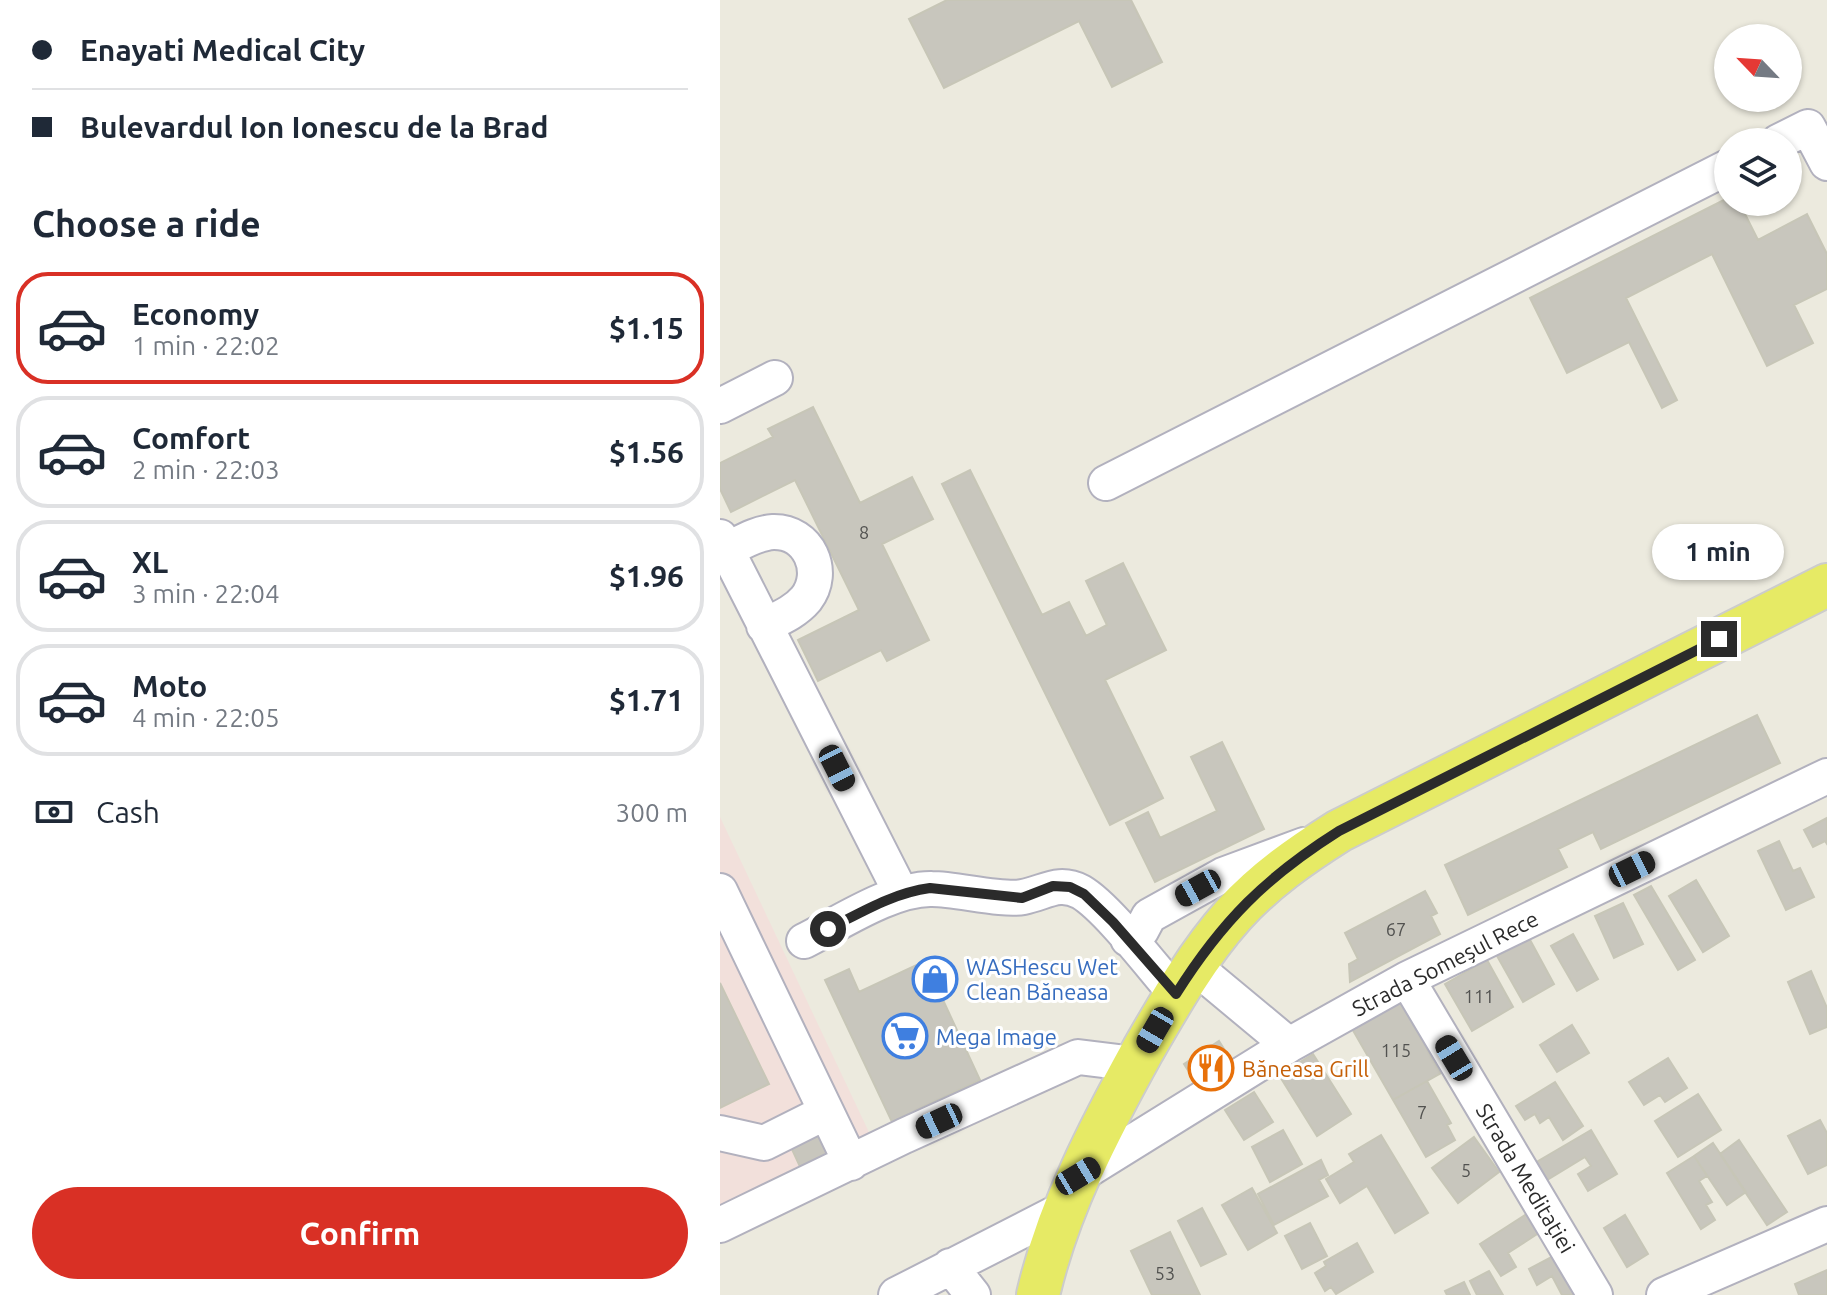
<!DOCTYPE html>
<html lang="en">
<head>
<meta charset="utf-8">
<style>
	body { margin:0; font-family:Ubuntu,sans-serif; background:#f2f2f3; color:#1f2937; height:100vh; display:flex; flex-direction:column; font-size:30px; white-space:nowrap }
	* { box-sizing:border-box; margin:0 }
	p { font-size:26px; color:#747a83 }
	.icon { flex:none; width:44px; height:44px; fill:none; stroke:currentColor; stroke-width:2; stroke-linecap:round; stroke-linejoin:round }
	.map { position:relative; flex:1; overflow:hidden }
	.details { display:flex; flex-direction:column; background:#fff; width:720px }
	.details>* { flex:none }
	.banner { display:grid; align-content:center; height:176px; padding:0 32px; background:#fff }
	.needle { width:52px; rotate:295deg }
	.fabs { position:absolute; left:994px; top:24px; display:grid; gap:16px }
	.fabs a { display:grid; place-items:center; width:88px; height:88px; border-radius:50%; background:#fff; box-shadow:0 2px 6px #0004; font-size:40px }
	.end { position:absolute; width:36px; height:36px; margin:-18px; border:10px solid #2b2b2b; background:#fff; box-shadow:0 0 0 4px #fff }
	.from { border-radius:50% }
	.bubble { position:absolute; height:56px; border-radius:28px; background:#fff; box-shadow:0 2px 6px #0004; font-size:26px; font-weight:700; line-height:56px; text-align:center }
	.car { position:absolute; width:24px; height:48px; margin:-24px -12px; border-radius:10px; box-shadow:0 0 6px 2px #0007; background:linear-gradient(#222 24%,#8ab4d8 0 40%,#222 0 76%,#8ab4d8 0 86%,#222 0) }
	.banner b { display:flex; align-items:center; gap:28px; height:76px; font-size:30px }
	.banner b+b { border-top:2px solid #e0e1e3 }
	.banner i { width:20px; height:20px; background:#1f2937 }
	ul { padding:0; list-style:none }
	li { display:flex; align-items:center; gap:24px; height:112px; margin:0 16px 12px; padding:0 16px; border:4px solid #e0e1e3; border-radius:32px }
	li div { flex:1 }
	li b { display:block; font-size:30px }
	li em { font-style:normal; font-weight:700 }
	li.active { border-color:#d93025 }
	li>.icon { width:72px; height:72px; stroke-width:1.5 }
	h2 { padding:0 32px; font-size:36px; line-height:96px }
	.pay { display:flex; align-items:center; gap:20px; height:88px; padding:0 32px; font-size:30px }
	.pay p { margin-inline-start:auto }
	.cta { display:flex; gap:16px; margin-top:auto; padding:16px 32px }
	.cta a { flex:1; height:92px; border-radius:48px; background:#d93025; color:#fff; font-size:32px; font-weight:700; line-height:92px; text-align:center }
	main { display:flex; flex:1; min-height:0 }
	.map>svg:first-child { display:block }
</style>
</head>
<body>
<main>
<section class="details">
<div class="banner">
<b><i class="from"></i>Enayati Medical City</b>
<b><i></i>Bulevardul Ion Ionescu de la Brad</b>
</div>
<h2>Choose a ride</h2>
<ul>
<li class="active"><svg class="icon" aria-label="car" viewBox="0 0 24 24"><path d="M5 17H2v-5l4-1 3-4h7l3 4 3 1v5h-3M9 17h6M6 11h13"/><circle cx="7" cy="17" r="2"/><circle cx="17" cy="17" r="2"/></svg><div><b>Economy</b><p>1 min · 22:02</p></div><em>$1.15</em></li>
<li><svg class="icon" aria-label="car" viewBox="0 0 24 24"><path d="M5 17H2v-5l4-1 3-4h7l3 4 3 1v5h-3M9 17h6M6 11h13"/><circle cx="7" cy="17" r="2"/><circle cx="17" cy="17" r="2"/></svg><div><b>Comfort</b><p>2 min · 22:03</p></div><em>$1.56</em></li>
<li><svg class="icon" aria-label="car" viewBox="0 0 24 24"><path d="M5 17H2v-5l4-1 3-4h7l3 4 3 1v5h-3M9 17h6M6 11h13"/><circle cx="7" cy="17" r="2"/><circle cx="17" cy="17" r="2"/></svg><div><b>XL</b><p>3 min · 22:04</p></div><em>$1.96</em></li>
<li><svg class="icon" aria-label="car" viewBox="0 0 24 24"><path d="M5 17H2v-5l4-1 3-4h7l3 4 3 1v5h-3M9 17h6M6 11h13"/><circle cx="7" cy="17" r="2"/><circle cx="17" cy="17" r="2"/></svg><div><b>Moto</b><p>4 min · 22:05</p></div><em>$1.71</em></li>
</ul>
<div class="pay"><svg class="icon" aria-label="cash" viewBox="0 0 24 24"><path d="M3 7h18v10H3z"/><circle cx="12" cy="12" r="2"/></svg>Cash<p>300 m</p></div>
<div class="cta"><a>Confirm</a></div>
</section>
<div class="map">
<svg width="1107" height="1295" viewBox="0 0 1107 1295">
	<rect width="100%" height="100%" fill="#eceade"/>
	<path fill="#f2e0db" d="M0,817L164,1164L0,1242Z"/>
	<path fill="#c8c6bd" stroke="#c7c6b7" stroke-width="2" d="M227,0H411L442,62L392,87L359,21L224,88L189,19Z
		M1008,198V202H1019L1038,240L1087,214L1107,254V289L1074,305L1093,343L1047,366L992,254L906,298L957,400L942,408L909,342L847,373L810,298Z
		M93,407L140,503L192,477L213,519L162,544L209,640L167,661L161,650L98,681L78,640L139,610L75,480L11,512L0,489V463L53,437L48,429Z
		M250,470L322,615L349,602L366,636L387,625L366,581L403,563L446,650L385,680L443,798L390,825L222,484Z
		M1037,715L1060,763L881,849L873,832L838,849L847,867L748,915L725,865Z
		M502,742L544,829L435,882L406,823L428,812L440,838L497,811L471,757Z
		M1107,818V844L1105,841L1093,847L1084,830Z
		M1059,841L1073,871L1080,868L1094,897L1066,910L1038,851Z
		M976,880L1009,936L983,952L949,896Z
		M931,886L975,960L958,970L914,895Z
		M705,891L717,913L711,916L720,934L630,982L629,964L638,959L625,933Z
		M903,903L923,944L894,958L875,916Z
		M853,934L878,979L857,991L831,946Z
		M809,938L834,984L803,1002L777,956Z
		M767,960L793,1007L752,1031L725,984Z
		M205,961L260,1080L172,1122L105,980L129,969L139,992Z
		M1091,971L1107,1008V1027L1090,1034L1068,982Z
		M0,983L49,1084L0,1108Z
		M679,1000L721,1073L673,1100L631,1027Z
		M852,1025L869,1053L837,1072L820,1045Z
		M499,1041L518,1071L483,1094L464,1064Z
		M593,1054L631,1114L597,1136L559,1075Z
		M948,1058L967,1088L945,1102L940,1095L924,1105L909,1082Z
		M707,1081L731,1123L727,1125L735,1140L706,1157L673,1100Z
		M835,1082L863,1126L843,1140L829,1117L820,1123L815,1114L805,1120L796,1106Z
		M534,1092L553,1122L524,1140L505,1110Z
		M978,1094L1001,1130L958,1157L935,1121Z
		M1100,1120L1107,1133V1165L1088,1174L1068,1136Z
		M100,1130L113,1157L82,1171L70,1145Z
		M563,1130L582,1164L550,1182L532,1147Z
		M871,1130L897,1174L868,1191L858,1174L871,1166L865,1157L824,1182L813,1164Z
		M661,1135L708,1213L675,1233L647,1186L620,1203L606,1179L634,1162L629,1154Z
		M754,1137L779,1172L738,1203L712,1168Z
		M1019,1140L1067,1212L1047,1225L1000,1154Z
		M993,1143L1026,1192L1007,1205L974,1156Z
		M974,1156L987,1176L979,1181L992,1202L986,1205L995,1220L981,1229L947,1173Z
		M601,1160L608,1175L599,1180L608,1196L554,1225L538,1194Z
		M532,1188L557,1233L528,1250L502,1205Z
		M482,1208L506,1254L481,1266L458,1221Z
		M816,1208L828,1227L788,1253L796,1267L781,1276L760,1244Z
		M905,1215L928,1254L907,1267L884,1228Z
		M590,1223L607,1256L582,1269L565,1236Z
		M450,1232L480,1295H432L411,1251Z
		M637,1243L653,1272L616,1294L611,1287L605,1291L595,1273L606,1266L604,1262Z
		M837,1254L859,1295H842L832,1276L817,1285L809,1269Z
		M1107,1270V1295H1079L1075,1284Z
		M769,1271L783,1295H757L750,1281Z
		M744,1282L750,1295H727L725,1291Z"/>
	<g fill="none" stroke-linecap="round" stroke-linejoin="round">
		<g stroke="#b2b1be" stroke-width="38">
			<path id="minor" d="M1058,142L1088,127L1107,163
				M0,406L55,378
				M386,483L1008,167
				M0,537L181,893
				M6,550C21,543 36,533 53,532C89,531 107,572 86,599C75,612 60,618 44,626
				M0,891L131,1163
				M408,939L421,931L429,916L503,875L584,845
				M84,941C120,923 172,888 212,889C236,889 283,901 303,897C325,893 338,880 361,892C388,908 433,968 456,994
				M474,966L569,1045
				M687,979L875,1295
				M0,1133L44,1143L106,1112
				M358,1176L569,1045L687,979L1107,776
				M0,1225L184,1136L358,1057L415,1064
				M230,1266L253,1295
				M176,1295L344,1209
				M944,1295L1107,1224"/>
		</g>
		<g stroke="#ccc" stroke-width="46">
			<path id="major" d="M318,1295C338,1208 380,1128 423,1050C450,1003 478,954 514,914C545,880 581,855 619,831L1107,585"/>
		</g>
		<use href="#minor" stroke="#fff" stroke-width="34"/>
		<use href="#major" stroke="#e6ea65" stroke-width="42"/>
	</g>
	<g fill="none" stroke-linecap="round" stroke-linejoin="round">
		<path stroke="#2b2b2b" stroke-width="10" d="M108,929C142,912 173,893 210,888L302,898L333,886L350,887L364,894L393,922L456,994C502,921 546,877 619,831L999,639"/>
	</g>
	<defs>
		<g id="shop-ring" transform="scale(2.3)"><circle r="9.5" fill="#fff" stroke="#3f7fe0" stroke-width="1.5"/><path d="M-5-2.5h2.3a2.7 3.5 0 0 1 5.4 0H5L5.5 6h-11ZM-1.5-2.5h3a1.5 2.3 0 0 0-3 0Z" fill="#3f7fe0"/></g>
		<g id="supermarket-ring" transform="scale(2.3)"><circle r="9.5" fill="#fff" stroke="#3f7fe0" stroke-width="1.5"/><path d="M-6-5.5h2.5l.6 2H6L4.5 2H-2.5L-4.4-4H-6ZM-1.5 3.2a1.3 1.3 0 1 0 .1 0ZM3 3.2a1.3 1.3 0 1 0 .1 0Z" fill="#3f7fe0"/></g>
		<g id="restaurant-ring" transform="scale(2.3)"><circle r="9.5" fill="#fff" stroke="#e8710a" stroke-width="1.5"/><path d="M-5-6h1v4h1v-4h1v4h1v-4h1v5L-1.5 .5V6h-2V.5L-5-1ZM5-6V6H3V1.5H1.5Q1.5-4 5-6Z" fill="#e8710a"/></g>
	</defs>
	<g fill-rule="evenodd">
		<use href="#shop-ring" x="215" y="979"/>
		<use href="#supermarket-ring" x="185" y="1036"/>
		<use href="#restaurant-ring" x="491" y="1068"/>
	</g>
	<g text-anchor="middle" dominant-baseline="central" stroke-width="6" stroke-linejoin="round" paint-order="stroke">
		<g font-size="18" fill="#525250">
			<text x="144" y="532">8</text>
			<text x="676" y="929">67</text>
			<text x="759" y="996">111</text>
			<text x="676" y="1050">115</text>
			<text x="702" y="1112">7</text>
			<text x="746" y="1170">5</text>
			<text x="445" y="1273">53</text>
		</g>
		<g font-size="22" fill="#2b2b2b" stroke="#fff">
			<text transform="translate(725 963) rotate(-27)">Strada Someșul Rece</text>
			<text transform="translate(806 1178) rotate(59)">Strada Meditației</text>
		</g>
		<g font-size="22" fill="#366cbe" stroke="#fff" text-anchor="start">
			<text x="246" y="966">WASHescu Wet<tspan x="246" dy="25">Clean Băneasa</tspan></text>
			<text x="216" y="1036">Mega Image</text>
		</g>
		<g font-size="22" fill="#c56008" stroke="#fff" text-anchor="start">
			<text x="522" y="1068">Băneasa Grill</text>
		</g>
	</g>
</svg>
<div class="fabs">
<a><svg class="needle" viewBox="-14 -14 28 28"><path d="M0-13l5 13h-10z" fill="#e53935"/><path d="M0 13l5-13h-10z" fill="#747a83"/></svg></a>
<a><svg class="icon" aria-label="layers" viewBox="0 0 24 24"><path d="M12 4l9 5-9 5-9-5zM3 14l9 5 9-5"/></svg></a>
</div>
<i class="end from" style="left:108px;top:929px"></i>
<i class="end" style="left:999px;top:639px"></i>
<div class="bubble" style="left:932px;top:524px;width:132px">1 min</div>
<i class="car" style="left:117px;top:768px;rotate:153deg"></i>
<i class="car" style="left:912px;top:869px;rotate:64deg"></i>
<i class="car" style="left:478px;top:888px;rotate:241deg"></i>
<i class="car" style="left:435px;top:1030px;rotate:210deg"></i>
<i class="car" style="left:734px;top:1058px;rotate:329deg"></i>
<i class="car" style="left:219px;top:1121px;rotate:245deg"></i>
<i class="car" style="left:358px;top:1176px;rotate:59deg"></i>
</div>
</main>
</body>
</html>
